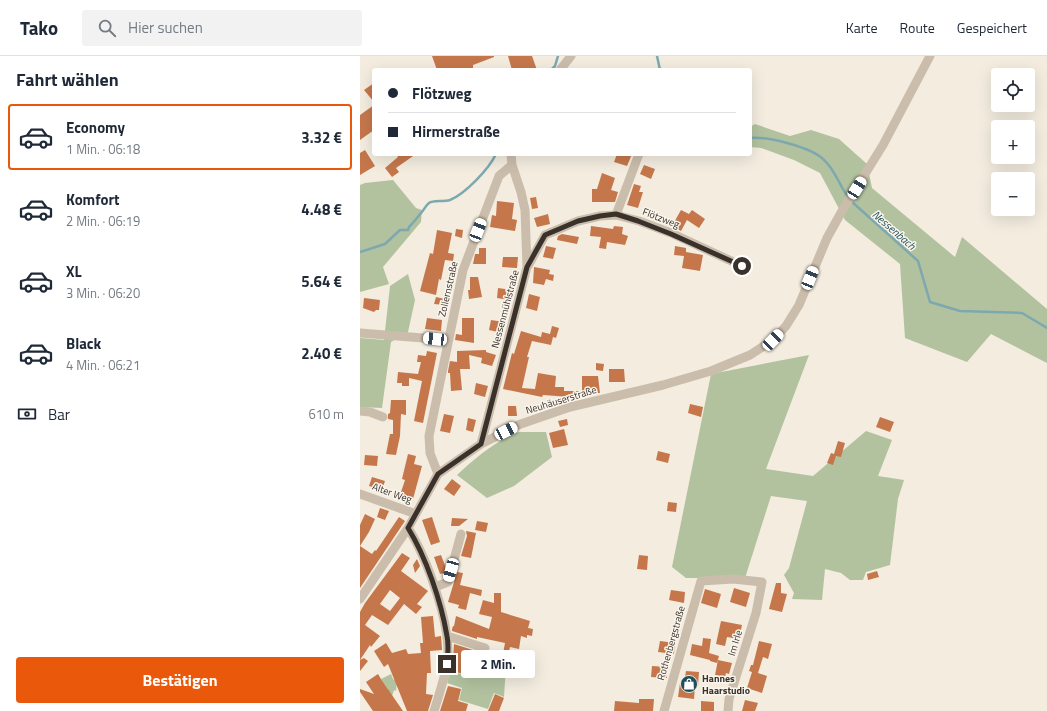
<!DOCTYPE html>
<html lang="de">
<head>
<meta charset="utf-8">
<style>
	body { margin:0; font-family:"Titillium Web",sans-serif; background:#f2f2f3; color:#1f2937; height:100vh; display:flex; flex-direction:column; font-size:15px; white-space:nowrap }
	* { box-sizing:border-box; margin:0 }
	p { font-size:13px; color:#747a83 }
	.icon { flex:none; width:22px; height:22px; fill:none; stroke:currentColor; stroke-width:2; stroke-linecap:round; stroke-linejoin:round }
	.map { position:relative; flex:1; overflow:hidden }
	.sheet { display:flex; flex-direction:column; background:#fff; width:360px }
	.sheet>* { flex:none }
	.hud { position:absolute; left:12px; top:12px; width:380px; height:88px; border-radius:4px; box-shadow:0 4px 16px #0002; display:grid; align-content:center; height:88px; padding:0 16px; background:#fff }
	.fabs { position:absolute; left:631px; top:12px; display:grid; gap:8px }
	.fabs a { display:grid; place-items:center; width:44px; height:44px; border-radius:4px; background:#fff; box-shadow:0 4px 16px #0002; font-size:20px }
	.end { position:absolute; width:18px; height:18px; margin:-9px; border:5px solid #39312a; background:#fff; box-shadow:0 0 0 2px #fff }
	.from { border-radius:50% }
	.bubble { position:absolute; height:28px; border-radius:4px; background:#fff; box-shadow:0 4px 16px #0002; font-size:13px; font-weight:700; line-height:28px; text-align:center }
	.car { position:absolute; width:12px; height:24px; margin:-12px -6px; border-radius:5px; box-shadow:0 0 3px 1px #0007; background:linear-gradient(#fff 24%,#345 0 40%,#fff 0 76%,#345 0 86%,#fff 0) }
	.hud b { display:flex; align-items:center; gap:14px; height:38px; font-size:15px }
	.hud b+b { border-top:1px solid #e0e1e3 }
	.hud i { width:10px; height:10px; background:#1f2937 }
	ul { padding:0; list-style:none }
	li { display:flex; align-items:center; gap:12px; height:66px; margin:0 8px 6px; padding:0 8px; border:2px solid transparent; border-radius:4px }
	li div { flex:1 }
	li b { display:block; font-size:15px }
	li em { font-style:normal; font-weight:700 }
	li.on { border-color:#ea580c }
	li>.icon { width:36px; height:36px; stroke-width:1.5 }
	h2 { padding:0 16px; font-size:18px; line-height:48px }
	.pay { display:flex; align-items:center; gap:10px; height:44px; padding:0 16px; font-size:15px }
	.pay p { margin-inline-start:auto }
	.cta { display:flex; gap:8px; margin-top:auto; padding:8px 16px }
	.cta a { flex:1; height:46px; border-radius:4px; background:#ea580c; color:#fff; font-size:16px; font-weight:700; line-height:46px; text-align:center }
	header { display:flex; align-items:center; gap:24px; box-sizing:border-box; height:56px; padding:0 20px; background:#fff; border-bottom:1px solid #e0e1e3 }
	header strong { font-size:19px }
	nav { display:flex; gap:22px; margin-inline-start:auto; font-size:14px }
	.search { width:280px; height:36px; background:#f2f2f3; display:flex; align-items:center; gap:10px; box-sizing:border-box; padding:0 14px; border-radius:4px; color:#747a83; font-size:15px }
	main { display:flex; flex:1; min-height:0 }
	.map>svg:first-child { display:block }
</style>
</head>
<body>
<header>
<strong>Tako</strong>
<div class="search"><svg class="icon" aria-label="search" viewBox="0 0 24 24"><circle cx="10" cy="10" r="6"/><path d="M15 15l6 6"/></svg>Hier suchen</div>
<nav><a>Karte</a><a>Route</a><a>Gespeichert</a></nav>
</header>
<main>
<section class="sheet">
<h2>Fahrt wählen</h2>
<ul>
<li class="on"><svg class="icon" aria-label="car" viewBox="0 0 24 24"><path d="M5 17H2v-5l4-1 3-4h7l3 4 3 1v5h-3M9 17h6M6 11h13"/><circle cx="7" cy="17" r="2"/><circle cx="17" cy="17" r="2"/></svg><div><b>Economy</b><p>1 Min. · 06:18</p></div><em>3.32 €</em></li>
<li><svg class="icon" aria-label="car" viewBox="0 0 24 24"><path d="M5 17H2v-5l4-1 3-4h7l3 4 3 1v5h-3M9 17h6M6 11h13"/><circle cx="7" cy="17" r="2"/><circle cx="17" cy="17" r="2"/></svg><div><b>Komfort</b><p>2 Min. · 06:19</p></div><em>4.48 €</em></li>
<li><svg class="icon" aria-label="car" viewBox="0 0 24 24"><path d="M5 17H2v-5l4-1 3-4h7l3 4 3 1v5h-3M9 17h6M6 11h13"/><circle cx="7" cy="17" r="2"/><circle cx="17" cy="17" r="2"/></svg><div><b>XL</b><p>3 Min. · 06:20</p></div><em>5.64 €</em></li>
<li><svg class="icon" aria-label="car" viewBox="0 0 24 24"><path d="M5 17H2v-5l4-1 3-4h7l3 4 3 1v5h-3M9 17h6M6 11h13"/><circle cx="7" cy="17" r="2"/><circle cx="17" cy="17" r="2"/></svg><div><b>Black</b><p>4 Min. · 06:21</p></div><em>2.40 €</em></li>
</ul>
<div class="pay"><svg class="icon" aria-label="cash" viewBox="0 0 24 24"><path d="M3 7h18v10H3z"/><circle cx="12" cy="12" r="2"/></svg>Bar<p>610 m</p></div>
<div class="cta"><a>Bestätigen</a></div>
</section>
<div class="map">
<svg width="687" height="655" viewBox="0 0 687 655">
	<rect width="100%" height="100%" fill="#f3ecdf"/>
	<path fill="#b2c29f" d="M395,68L430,80L451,74L479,83L507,108L512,132L595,201L602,181L687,253V307L631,278L607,306L545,282L540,208L485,164L460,117L434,104L401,92L390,91V71Z
		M33,124L56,152L62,154L61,166L23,211L29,228L0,236V129L5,127Z
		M48,218L55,244L48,276L31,286L22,352L0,351V282L24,284L30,230Z
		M449,299L406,413L453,420L506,375L532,384L518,420L544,424L538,443L530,509L506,516L503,524H490L481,517L465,513L462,544L432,543L434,537L424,519L429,512L447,445L411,440L385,522H326L312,511L351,318Z
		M159,376H186L192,401L154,430L127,442L97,419C114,403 137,384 159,376Z
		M115,592L146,610L144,641L134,637L128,653L99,644L102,632L87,627L90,615L104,619L108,606L110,607Z
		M31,618L33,623L37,625L36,635L34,634L28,652L23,636L28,633L21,623Z"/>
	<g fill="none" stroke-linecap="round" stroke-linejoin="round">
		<path stroke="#7ea8b0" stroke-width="2.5" d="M297,0L300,14
			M191,14L195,10L198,0
			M390,82C407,80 450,91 463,103C475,113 479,129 488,141
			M491,145L558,205L570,246L600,255L662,257L687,272
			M0,196L25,188L40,174H48L49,171C53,167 57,162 61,157C64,154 65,150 69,147C73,144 83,146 90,144C105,138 129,113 136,98"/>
	</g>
	<path fill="#c5774b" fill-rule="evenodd" d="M72,0H134V1L113,9V12L108,14H77Z
		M148,0H172L177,14H152Z
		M14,27V46L4,34Z
		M14,49V74L0,84V59Z
		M5,94L15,110L0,119V97Z
		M36,98H56L36,112L39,116L32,121L25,112L38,101Z
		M257,98H272L267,110L254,106Z
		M284,109L295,113L291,123L280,118Z
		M242,117L255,122L251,134L258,136L255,146H232V133H237Z
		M274,128L281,130L279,136H283L278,152L267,149Z
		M176,141L178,152L172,153L170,142Z
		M137,145L154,147L152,163L157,164L155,175L130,171L132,159L136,160Z
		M321,154L329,158L332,154L345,163L339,172L327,164L321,175L312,170Z
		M188,158L190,168L177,171L174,162Z
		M231,170L253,173L254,170L263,171L262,178L268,180L265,189L247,186L246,193L239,192L241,181L230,180Z
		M96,173L103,174L102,182L95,180Z
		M77,174L92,177L88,197L94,198L93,205L85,204L81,224L79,223L76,239L60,235L70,197L73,198Z
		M202,178L219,181L217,188L197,184L198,180Z
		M186,190L196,192L193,203L183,201Z
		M315,190L326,192V196L343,199L340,215L322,212L324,200L314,199Z
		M119,192H126V208H113L115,198H119Z
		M143,201H158L157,212L142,211Z
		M174,211L190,214L189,218L194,219L193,225L186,223L184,229L173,227Z
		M110,221H118L122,241L109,243L108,234H110Z
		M138,232L151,234L149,244L137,242Z
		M169,238L180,241L177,255L166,252Z
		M76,241L85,243L84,249L74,248Z
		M4,242L20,244L19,254H16L14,256L3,252Z
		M67,262L82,264L81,275L65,273Z
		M102,262H114V287L95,284L96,278L102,279Z
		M131,264L144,266L142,277L129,274Z
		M192,270L199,272L196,282L193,281L191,289L172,285L167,301H169L162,332L175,333L178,317L196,320L195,331H204V335H219V342H210V341L183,339L182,341L143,333L152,297L154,298L161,275L181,281L182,276L190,278Z
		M126,294V296L136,299L132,310L121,307L122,302L109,299L110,313H100L102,334L91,335L90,317H88V315L90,305L97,306V295Z
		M67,295L77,297L63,367L54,365L62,325L49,322V330H42V327H37L38,316L58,318L61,306H57L58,299L66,300Z
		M236,307L244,308L243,315L236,314Z
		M249,313H264L265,326H249Z
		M222,320H238L240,337H222Z
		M116,327L128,330L125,341L114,338Z
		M31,344H46V359L41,358L40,380L36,399L26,398L30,378H33V364L28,363V358L30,357Z
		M330,348L343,351L341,361L328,357Z
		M148,350H156L157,360H148Z
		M84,358L94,360L90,377L80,375Z
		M520,361L534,366L530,376L516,371Z
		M108,362L116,364L113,376L106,374Z
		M207,363L208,369L200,371L198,365Z
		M204,373L208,389L193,392L189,377Z
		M478,385L485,387L481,401L476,400L473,409L467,407L471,397L474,398Z
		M298,395L310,398L308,407L296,404Z
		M48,398L56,400L54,408L62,410L53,443L40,439L45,424L42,423Z
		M5,399L18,400L17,410L4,409Z
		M12,421L25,425L22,434L9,430Z
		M92,423L101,430L94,440L84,433Z
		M308,446L317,447L316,456L307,455Z
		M20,452L29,455L25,464L17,461Z
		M5,458L15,463L9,476L0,490V469Z
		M39,461L45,465L0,532V490L12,498L15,494L16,495Z
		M72,461L80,486L71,489L62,464Z
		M92,462L108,463L99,470H91Z
		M117,465L128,467L126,476L115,474Z
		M106,475L116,477L111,502L101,500L107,480Z
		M42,497L50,502L41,515L68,535L57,548L62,551L56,558L44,548L28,569L12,559L5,569L20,580L11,591L10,589L0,604L4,602L8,605L0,615V556L5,547ZM30,534L40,542L30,555L20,548Z
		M81,499L86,512L84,517L80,518L74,501Z
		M279,499L288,500L287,514L277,513Z
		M57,503L60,510L55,517L53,509Z
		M517,515L519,521L508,524L507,518Z
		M97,516L103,517L100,529L122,534L121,540L110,537L106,554L98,552L99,549L88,546Z
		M416,527H421V537L427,538L422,556L409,553Z
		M374,532L390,537L386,551L370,546Z
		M345,533L361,538L357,552L341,547Z
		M311,534L325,536L324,547L309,544Z
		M134,537H141V556L170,565L168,572L173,573L172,580L167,579V582L161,580L159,593L150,591L147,604L142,603L145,587L117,581V583L92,575V573L93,570H94L96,560L129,573L132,561L119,558L123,544L134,547Z
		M73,560L75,581L81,580L82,593V594L70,595L71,617H67L66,638L73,639L68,655H47L28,608L24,611L14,595L26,587L32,597L46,593L48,598L61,597L60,587H63L61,561Z
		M361,565L382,569L379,583L367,581L365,590L356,588Z
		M343,582L351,583L349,597L359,600L357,607L350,605V604L330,599L332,588L342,590Z
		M300,585L315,587L314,598L298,596Z
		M399,585L412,588L408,603L403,601L398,617L407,620L402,637L387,632L392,616L389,615L391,609H393Z
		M94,588L113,594L110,605L107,604L103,618L93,615L97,604L93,603Z
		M358,604L372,607L369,618L366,617L365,621L355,619Z
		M292,610L307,611V622L291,621Z
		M326,615L339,616L338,630H335L334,643L318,641L320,627H324Z
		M18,618L21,623L43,655H13L0,636V633L14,638L6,626Z
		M88,630L101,633L98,645L108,648L106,655H80Z
		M135,638L144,642L139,655H128Z
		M279,643H294L293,655H254L255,645L279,647Z
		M385,644L398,647L395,655H382Z
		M341,645L354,646V655H341Z"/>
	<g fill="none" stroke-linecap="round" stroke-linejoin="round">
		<path stroke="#cbbdab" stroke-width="9" d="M200,14L211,0
			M256,159L279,98
			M168,210L185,179L218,165L240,160L256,159L279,165L311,177L382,210
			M0,277L88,284
			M0,355L10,356L23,361
			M121,388L167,211L165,154L161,136L152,109L151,98
			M78,418L70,397L69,380L103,214L139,120L152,109
			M0,438L56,458
			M48,472C67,502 93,572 87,608C84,624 79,639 74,655
			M75,531L88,526L101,478
			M0,543L48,472L78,418L121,388L158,369L210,351L303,329L351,315L390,299L413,284L426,270L439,249L467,182L482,155L523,89L570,0
			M87,580L125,592
			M304,655L341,525L373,523L402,526L396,557L369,643L368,655"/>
	</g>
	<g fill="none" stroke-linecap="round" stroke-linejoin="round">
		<path stroke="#39312a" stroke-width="5" d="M87,608C88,598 89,589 87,580C81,545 66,501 48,472L78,418L121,388L167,211L185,179L218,165L240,160L256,158L278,165L311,178L382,210"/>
	</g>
	<defs>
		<g id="shop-disc" transform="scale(0.9)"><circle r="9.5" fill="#1f505b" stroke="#faf5ec"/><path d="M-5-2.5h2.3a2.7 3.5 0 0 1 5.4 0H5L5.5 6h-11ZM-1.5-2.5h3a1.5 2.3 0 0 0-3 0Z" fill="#fff"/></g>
	</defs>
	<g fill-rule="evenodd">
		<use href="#shop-disc" x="329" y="628"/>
	</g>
	<g text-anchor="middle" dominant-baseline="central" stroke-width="3" stroke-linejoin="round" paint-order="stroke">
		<g font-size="10" fill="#39312a" stroke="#faf5ec">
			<text transform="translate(301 162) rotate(21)">Flötzweg</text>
			<text transform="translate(88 233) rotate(-77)">Zollernstraße</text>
			<text transform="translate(145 253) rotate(-75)">Nessenmühlstraße</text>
			<text transform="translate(201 344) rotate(-17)">Neuhäuserstraße</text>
			<text transform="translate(32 437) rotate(20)">Alter Weg</text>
			<text transform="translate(311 587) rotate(-74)">Rothenbergstraße</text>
			<text transform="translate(375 587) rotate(-73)">Im Irle</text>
		</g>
		<g font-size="10" font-weight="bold" fill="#39312a" stroke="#faf5ec" text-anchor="start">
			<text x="342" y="622">Hannes<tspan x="342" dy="12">Haarstudio</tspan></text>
		</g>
		<g font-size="11" font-style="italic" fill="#1f505b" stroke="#faf5ec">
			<text transform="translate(534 174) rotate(41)">Nessenbach</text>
		</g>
	</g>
</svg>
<div class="fabs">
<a><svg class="icon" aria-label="locate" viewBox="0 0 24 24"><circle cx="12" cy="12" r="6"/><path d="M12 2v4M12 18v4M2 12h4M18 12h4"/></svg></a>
<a>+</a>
<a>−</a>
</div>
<i class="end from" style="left:382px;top:210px"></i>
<i class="end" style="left:87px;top:608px"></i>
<div class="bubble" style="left:101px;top:594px;width:74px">2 Min.</div>
<i class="car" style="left:497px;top:132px;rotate:32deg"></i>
<i class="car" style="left:118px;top:174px;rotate:21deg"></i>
<i class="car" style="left:450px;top:222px;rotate:22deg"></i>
<i class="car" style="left:75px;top:283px;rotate:276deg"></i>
<i class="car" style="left:413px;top:284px;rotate:44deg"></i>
<i class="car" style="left:146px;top:375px;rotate:63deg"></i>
<i class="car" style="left:91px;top:514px;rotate:196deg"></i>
<div class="hud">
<b><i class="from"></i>Flötzweg</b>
<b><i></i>Hirmerstraße</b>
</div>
</div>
</main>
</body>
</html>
